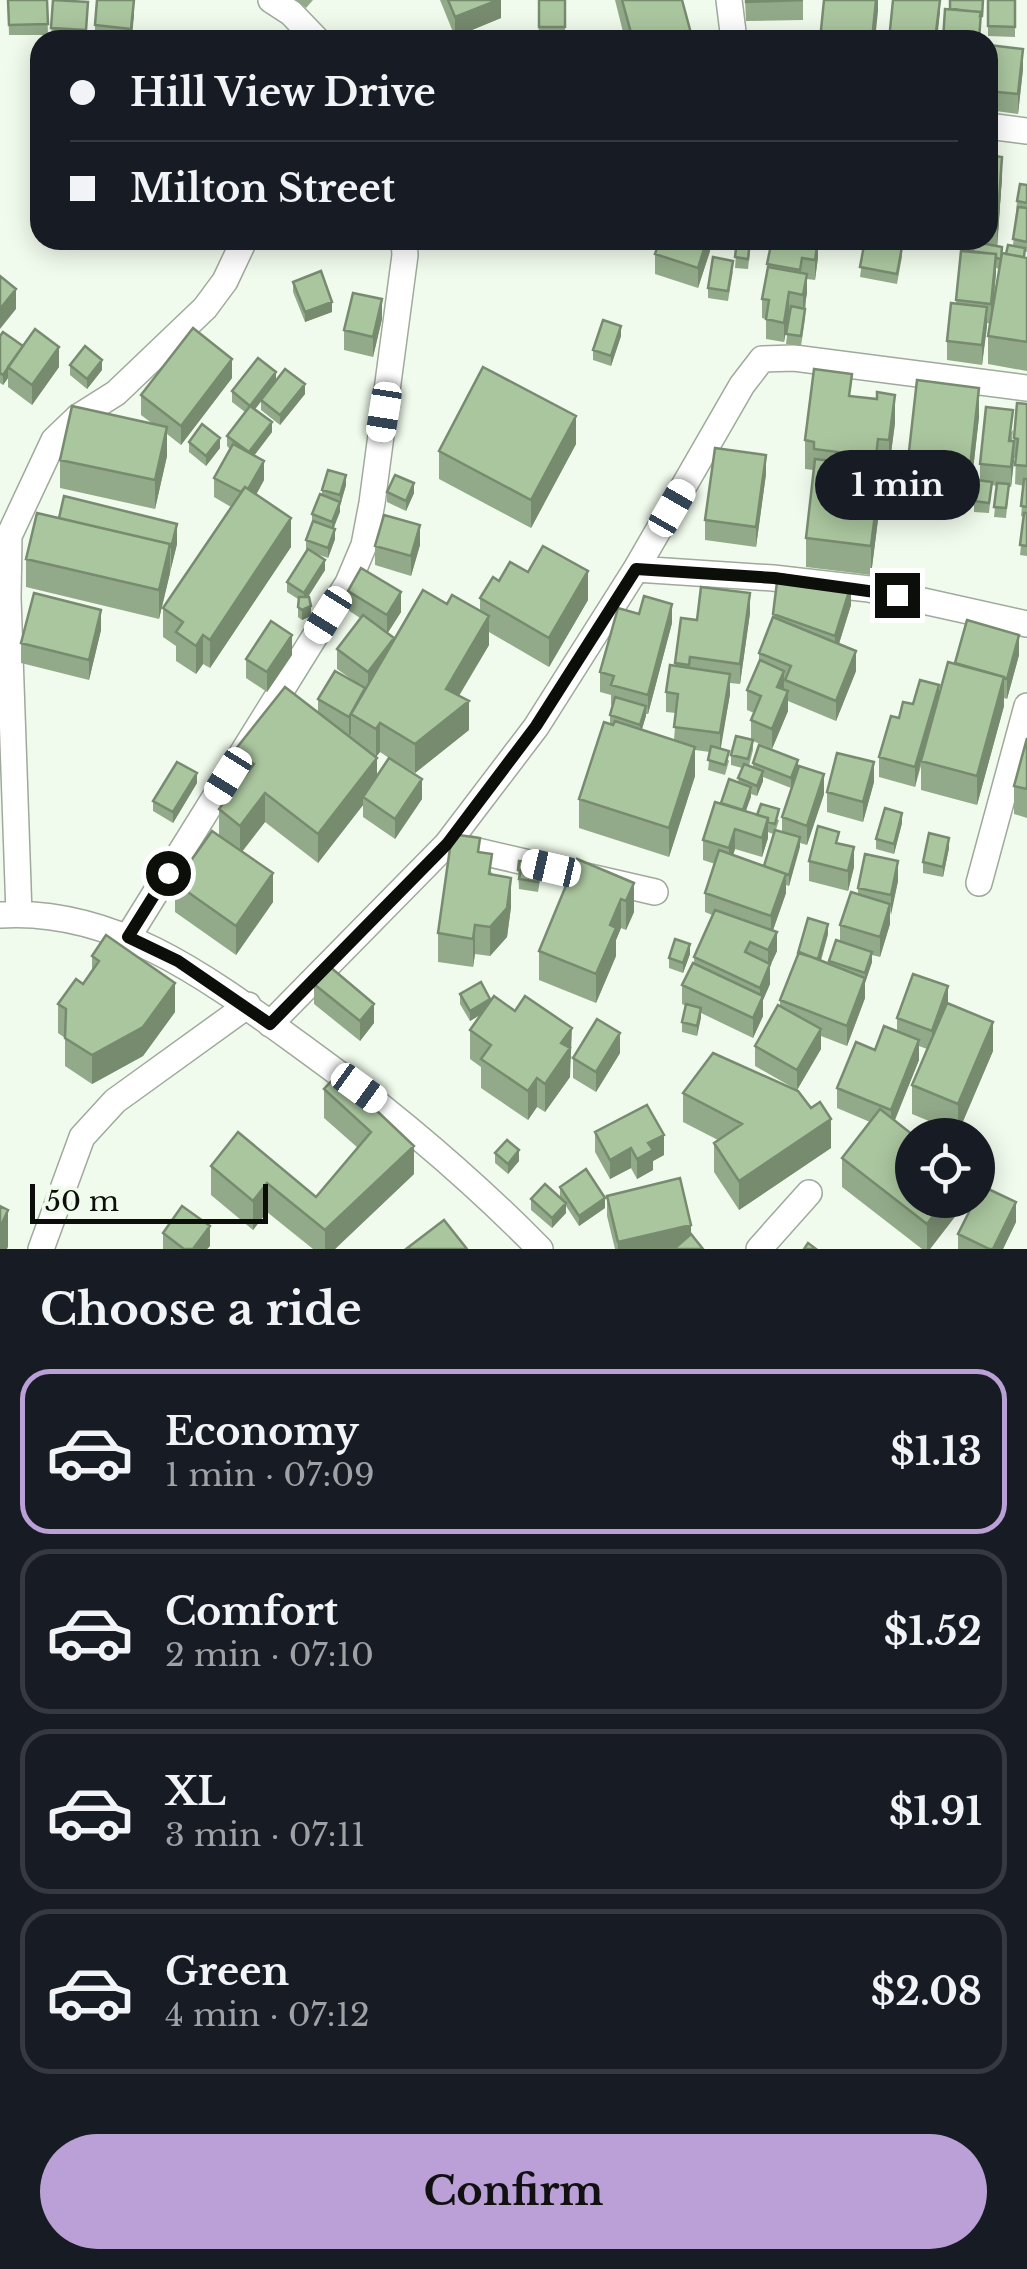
<!DOCTYPE html>
<html lang="en">
<head>
<meta charset="utf-8">
<style>
	body { margin:0; font-family:"Libre Baskerville",serif; background:#20242c; color:#f1f3f6; height:100vh; display:flex; flex-direction:column; font-size:38px; white-space:nowrap }
	* { box-sizing:border-box; margin:0 }
	p { font-size:32px; color:#9ea1a6 }
	.icon { flex:none; width:55px; height:55px; fill:none; stroke:currentColor; stroke-width:2; stroke-linecap:round; stroke-linejoin:round }
	.map { position:relative; height:1249px; overflow:hidden }
	.side { display:flex; flex-direction:column; background:#171b24; flex:1 }
	.side>* { flex:none }
	.top-card { position:absolute; left:30px; top:30px; width:968px; height:220px; border-radius:30px; box-shadow:0 5px 25px #0003; display:grid; align-content:center; height:220px; padding:0 40px; background:#171b24 }
	.buttons { position:absolute; left:895px; top:1118px; display:grid; gap:20px }
	.buttons a { display:grid; place-items:center; width:100px; height:100px; border-radius:50%; background:#171b24; box-shadow:0 5px 25px #0003; font-size:50px }
	.scale { position:absolute; left:30px; bottom:25px; width:238px; box-sizing:border-box; padding-left:10px; border:5px solid #0b0e09; border-top:0; font-size:28px; line-height:35px; white-space:nowrap; color:#0b0e09; -webkit-text-stroke:8px #f1fbed; paint-order:stroke }
	.end { position:absolute; width:45px; height:45px; margin:-22px; border:12px solid #0b0e09; background:#fff; box-shadow:0 0 0 5px #fff }
	.from { border-radius:50% }
	.bubble { position:absolute; height:70px; border-radius:35px; background:#171b24; box-shadow:0 5px 25px #0003; font-size:32px; font-weight:800; line-height:70px; text-align:center }
	.car { position:absolute; width:30px; height:60px; margin:-30px -15px; border-radius:12px; box-shadow:0 0 8px 2px #0007; background:linear-gradient(#fff 24%,#345 0 40%,#fff 0 76%,#345 0 86%,#fff 0) }
	.top-card b { display:flex; align-items:center; gap:35px; height:95px; font-size:38px }
	.top-card b+b { border-top:2px solid #363941 }
	.top-card i { width:25px; height:25px; background:#f1f3f6 }
	ul { padding:0; list-style:none }
	li { display:flex; align-items:center; gap:30px; height:165px; margin:0 20px 15px; padding:0 20px; border:5px solid #363941; border-radius:30px }
	li div { flex:1 }
	li b { display:block; font-size:38px }
	li em { font-style:normal; font-weight:800 }
	li.on { border-color:#baa0d6 }
	li>.icon { width:90px; height:90px; stroke-width:1.5 }
	h2 { padding:0 40px; font-size:45px; line-height:120px }
	.button { display:flex; gap:20px; margin-top:auto; padding:20px 40px }
	.button a { flex:1; height:115px; border-radius:60px; background:#baa0d6; color:#111; font-size:40px; font-weight:800; line-height:115px; text-align:center }
	.map>svg:first-child { display:block }
</style>
</head>
<body>
<div class="map">
<svg width="1027" height="1249" viewBox="0 0 1027 1249">
	<rect width="100%" height="100%" fill="#f1fbed"/>
	<g fill="none" stroke-linecap="round" stroke-linejoin="round">
		<g stroke="#9fa99c" stroke-width="28">
			<path id="minor" d="M271,0L291,13L317,40
				M729,0L734,40
				M988,126L1027,131
				M636,569L773,578L869,589L1027,624
				M447,844L655,892
				M979,883L1027,706
				M19,914L8,598L9,536L54,440L78,417L116,393L205,308L225,281L242,245
				M0,915C119,907 217,985 308,1051C391,1111 468,1176 540,1249
				M128,937L348,583L364,545L372,503L405,255L404,240
				M270,1024L447,844L536,727L636,569L742,385L762,359L794,358L1027,388
				M41,1249L82,1137L115,1101L248,1005
				M759,1249L809,1193"/>
		</g>
		<use href="#minor" stroke="#fff" stroke-width="25"/>
	</g>
	<path fill="#92aa89" fill-rule="evenodd" d="M8,0H47L48,35H9Z
		M53,0L88,2L86,40L51,38Z
		M296,0H313L306,8Z
		M440,0H501V18L455,37Z
		M538,0H565V40H539Z
		M615,0H682L692,40H625Z
		M745,0H803V20L746,21Z
		M988,0H1015V37L988,36Z
		M134,14L132,40H95V25Z
		M988,60L1023,69L1018,114L988,110Z
		M988,155L1002,177L997,246L1002,254H1006L1013,246L1017,201L1027,185V252L1025,251V258H1027V371L988,364V336L990,324L987,323L982,365L947,360V341L969,246L936,244V240H988ZM996,268L999,269L994,301Z
		M611,240H636V241L612,245Z
		M710,240V251L698,288L655,274V254Z
		M730,240H745L750,251L748,269L735,268L737,240Z
		M754,240H818V257L815,280L807,279L805,319L801,346L786,344L790,312L784,342L766,339V319L762,318V299L771,245L754,242Z
		M865,240H902V257L897,284L860,277Z
		M733,271L728,301L708,298V288Z
		M293,282L332,312L305,322L293,292Z
		M382,319L373,357L344,350V330Z
		M0,336L59,367L32,405L8,387V378L3,385L0,383Z
		M621,336L611,366L593,360V350Z
		M70,365L102,370L87,389L70,375Z
		M232,378L181,445L167,434V456L155,509L60,488V460L153,424L141,415V395Z
		M276,381L305,394L280,425L261,410V401L254,409L272,432L254,456L264,480L256,495L291,547L210,668L203,664L196,674L176,661V646L163,637V608L231,507L214,497V478L230,449L227,446V436L245,412L232,402V391Z
		M852,396L895,423L889,468H881V496L871,575L806,567V538L813,470L805,469V440Z
		M1017,403L1027,404V556L1020,555L1024,517L1021,516L1024,486L1015,484L1016,458H1014L1011,487H1009L1006,518L994,517L997,486L992,485L989,513L974,512V501L980,481V464L1013,430L1012,441H1014Z
		M979,417L969,505L907,498V469Z
		M189,442L220,448L206,466L189,452Z
		M576,444L531,528L439,479V451Z
		M766,474L756,547L705,540V520Z
		M346,485L334,528L335,539L328,558L314,553L325,570L308,597L311,616L302,620L298,617V599L287,592V582L306,550V540L312,523V514L322,495V490Z
		M387,492L414,493L406,511L387,502Z
		M177,544L159,619L26,587V559Z
		M420,545L411,576L375,565V546Z
		M528,572L588,600L549,667L489,632V645L459,696L469,730L415,773L390,758L422,799L395,839L363,817V805L318,863L265,822L242,852L273,902L236,955L175,912V883L219,836V809L240,782L235,779V750L318,712V699L358,684L337,669V649L360,618L348,610V591L401,612L387,634L394,641L447,604L480,611V598L499,581ZM380,752L389,758L377,776L376,757Z
		M778,574L851,605L839,644L856,671L836,721L788,701V711L772,749L753,741V750L749,766L753,767V763L798,770L791,788L763,777V781L757,796L751,794L746,811L779,820L776,830L782,832V817L824,794L807,845L800,843L789,886L786,885V893L773,930L777,951L770,966V984L763,1000V1016L753,1038L701,1013L697,1036L682,1032V1022L686,1006L682,1004V985L694,964V957L712,915L705,912V893L715,864L703,860V840L721,804L738,782L742,768L731,765V755L751,740V720L754,713L747,710V690L759,664V653L773,618ZM768,832L773,834L764,866L733,855L735,849L762,857L768,838Z
		M750,613L740,684L730,683V694L720,748L729,761L725,775L708,770L710,752L695,750V776L669,857L579,828V799L610,724V715L613,705H611V695L600,692V672L672,623L648,714H646L642,730L674,740L676,713L666,712V692L675,666L681,618L697,620Z
		M101,630L89,680L21,663V643Z
		M292,655L267,692L246,678V659Z
		M1019,655L1007,699L1004,698V706L977,805L921,790V766L915,787L879,777V757L899,718L913,704L939,697L955,663Z
		M1027,738V818L1014,814V786Z
		M874,782L863,822L827,812V792Z
		M197,783L173,823L153,811V801Z
		M902,823L894,854L876,849V839Z
		M949,848L943,877L923,873V862Z
		M480,852L511,907L507,937L490,956L475,954L473,967L438,962V933Z
		M809,861L854,867L848,891L809,881Z
		M518,870L541,874L538,892L519,889Z
		M898,881L890,915V924L880,957L872,955V962L865,983V998L847,1046L821,1036V1049L797,1090L755,1066V1046L780,1006V1000L828,934L821,961L829,964V961L840,942V925L858,894V888Z
		M634,883V912L626,930L621,928L616,940V956L596,1003L539,980V951Z
		M690,954L683,973L669,968V958Z
		M92,956L175,1012L143,1056L92,1084L65,1066V1038L58,1033V1004L83,984L92,972Z
		M314,984L374,1023L360,1041L314,1004Z
		M460,994L490,1001L572,1057L570,1059V1077L545,1112L537,1107L528,1120L481,1088V1067L470,1059V1030L481,1014L470,1021L460,1004Z
		M948,1003L993,1051L958,1133L912,1114V1085L927,1049L919,1046V1060L894,1121L964,1200V1205L930,1249H922L842,1187V1158L870,1122L837,1108V1088L875,1050L897,1031V1018Z
		M620,1053L596,1092L573,1078V1058Z
		M338,1074L414,1174L335,1249H313L267,1212L253,1230L211,1195V1166L316,1197L358,1148L324,1118V1089Z
		M683,1093L831,1148L739,1210L714,1172V1143L718,1140L683,1122Z
		M595,1132L664,1155L653,1161V1170L637,1179L631,1168L610,1179L595,1152Z
		M495,1153L519,1161L508,1174L495,1163Z
		M560,1187L605,1208L579,1226L566,1206V1213L552,1228L531,1210V1199L560,1197Z
		M607,1196L691,1225V1234L703,1249H615L607,1216Z
		M1016,1222L1003,1249H958V1234Z
		M163,1233L210,1246L207,1249H163Z"/>
	<path fill="#778b6f" d="M134,0V14L131,40V29Z
		M498,0H501V18L455,37V17Z
		M876,0H878V11L875,40H872Z
		M940,0V12L937,40H935Z
		M1023,49V69L1018,114V94Z
		M1002,157V177L997,249V229Z
		M707,240H710V251L698,288V268Z
		M818,240V257L815,280V260Z
		M996,254V274L991,324V304Z
		M807,274V294L803,314V295Z
		M16,289V309L0,329V309Z
		M789,292V312L784,342V323Z
		M382,299V319L373,357V337Z
		M332,302V312L305,322V312Z
		M987,307V327L982,365V345Z
		M621,326V336L611,366V356Z
		M59,347V367L32,405V385Z
		M232,359V378L181,445V426Z
		M102,360V370L87,389V379Z
		M8,368V378L3,385V375Z
		M276,372V382L250,416V406Z
		M305,384V394L280,425V415Z
		M979,388V417L969,505V476Z
		M895,395V423L889,468V440Z
		M576,416V444L531,528V500Z
		M272,422V432L249,462V452Z
		M167,427V456L155,509V480Z
		M220,438V448L206,466V456Z
		M1014,441V461L1011,487V467Z
		M766,455V474L756,547V527Z
		M264,461V480L245,514V495Z
		M881,467V496L871,575V546Z
		M346,475V485L340,505V495Z
		M414,483V493L406,511V501Z
		M340,502V512L332,532V522Z
		M291,518V547L210,668V640Z
		M177,524V544L171,568V548Z
		M420,525V545L411,576V556Z
		M335,529V539L328,558V548Z
		M170,544V573L159,619V590Z
		M325,560V570L304,603V593Z
		M588,571V600L549,667V638Z
		M851,585V605L835,656V636Z
		M401,592V612L387,634V615Z
		M750,593V613L740,684V664Z
		M672,604V623L648,714V695Z
		M311,606V616L302,620V610Z
		M101,610V630L89,680V660Z
		M489,616V645L446,717V689Z
		M203,635V664L196,674V646Z
		M292,635V655L267,692V672Z
		M1019,635V655L1007,699V679Z
		M394,638V658L368,692V672Z
		M856,651V671L836,721V701Z
		M784,671V691L777,687Z
		M730,674V694L720,753V733Z
		M1004,677V706L977,805V776Z
		M939,685V705L921,761L915,787V767Z
		M788,691V711L772,749V729Z
		M469,701V730L415,773V744Z
		M646,706V716L640,735V725Z
		M351,714V733L349,737V717Z
		M380,723V752L376,757V729Z
		M695,747V776L669,857V828Z
		M377,758V787L363,797V805L318,863V834Z
		M798,760V770L791,788V778Z
		M874,762V782L863,822V802Z
		M763,771V781L757,796V786Z
		M197,773V783L173,823V812Z
		M824,774V794L807,845V826Z
		M422,779V799L395,839V819Z
		M751,787V797L742,821V811Z
		M265,793V822L240,854V826Z
		M902,813V823L894,854V844Z
		M768,818V838L762,857V838Z
		M735,829V849L729,868V848Z
		M800,837V847L789,886V875Z
		M949,838V848L943,877V867Z
		M854,847V867L848,891V871Z
		M898,861V881L891,915V895Z
		M273,873V902L236,955V926Z
		M786,874V893L771,936V916Z
		M511,878V907L507,937L490,956V927Z
		M634,883V912L626,930V901Z
		M621,899V928L616,940V956L596,1003V974L610,925Z
		M890,904V924L880,957V937Z
		M828,924V934L818,969V959Z
		M475,925V954L473,967V939Z
		M777,932V951L770,966V984L763,1000V1016L753,1038V1018L760,1004V988L768,969V950Z
		M690,944V954L683,973V963Z
		M872,952V962L865,983V973Z
		M865,978V998L847,1046V1026Z
		M175,983V1012L143,1056L92,1084V1055Z
		M948,986V1006L932,1051V1031Z
		M490,999V1009L470,1021V1011Z
		M374,1004V1023L360,1041V1021Z
		M701,1008V1018L697,1036V1026Z
		M993,1022V1051L958,1133V1104Z
		M572,1028L570,1077L545,1112V1084L561,1043Z
		M821,1029V1049L797,1090V1070Z
		M620,1033V1053L596,1092V1072Z
		M919,1040V1060L891,1130V1110Z
		M537,1078V1107L528,1120V1091Z
		M831,1119V1148L739,1210V1181Z
		M664,1135V1155L653,1161V1170L637,1179V1159L648,1143Z
		M414,1146V1174L335,1249H325V1230Z
		M631,1148V1168L610,1179V1160Z
		M519,1150V1161L508,1174V1164Z
		M267,1183V1212L253,1230V1201Z
		M605,1198V1208L579,1226V1216Z
		M945,1200H964V1205L930,1249H927V1224Z
		M1016,1202V1222L1003,1249H993Z
		M566,1203V1213L552,1228V1218Z
		M8,1210V1247L7,1249H0V1228Z
		M691,1225V1245L674,1249H618V1242Z
		M210,1226V1246L207,1249H193Z"/>
	<path fill="#aac69f" stroke="#778b6f" stroke-width="2.5" d="M8,0H47L48,24L9,25Z
		M53,0L88,2L86,30L51,28Z
		M97,0H134L131,29L95,25Z
		M448,0H498L455,17Z
		M539,0H565V27H539Z
		M622,0H682L692,37L680,40H633Z
		M746,0H803L746,2Z
		M824,0H876L872,40H820Z
		M893,0H940L935,40H889Z
		M950,0H983L982,16H980L981,12L950,9Z
		M988,0H1015V27L988,26Z
		M945,9L981,12L979,40H943Z
		M989,45L1023,49L1018,94L988,91Z
		M988,155L1002,157L997,229L988,228Z
		M1020,184L1027,185V203L1017,201Z
		M1018,207L1027,208V242L1013,239Z
		M660,240H707L698,268L655,254Z
		M737,240L750,241L748,259L735,257Z
		M772,240H818L815,260L802,258L800,270L767,264Z
		M865,240L902,247L897,274L860,267Z
		M970,241L1002,247L1001,259L996,258V254L968,251Z
		M1008,245L1025,248L1024,257L1006,254Z
		M961,251L996,254L991,304L956,300Z
		M1002,253L1027,258V342L988,336Z
		M713,257L733,261L728,291L708,288Z
		M768,267L807,274L803,295L789,292L784,323L766,319L769,300L762,299Z
		M321,271L332,302L305,312L293,282Z
		M0,276L16,289L0,309Z
		M353,293L382,299L373,337L344,330Z
		M951,303L987,307L982,345L947,341Z
		M791,306L805,309L801,336L786,334Z
		M603,320L621,326L611,356L593,350Z
		M193,328L232,359L181,426L141,395Z
		M35,329L59,347L32,385L8,367Z
		M3,332L23,346L3,375L0,373V336Z
		M85,346L102,360L87,379L70,365Z
		M258,358L276,372L250,406L232,391Z
		M483,367L576,416L531,500L439,451Z
		M285,369L305,384L280,415L261,400Z
		M814,369L852,374L849,396L877,399V392L895,395L889,440L878,439L876,457L814,449V442L805,440Z
		M917,380L979,388L969,476L907,469Z
		M1017,403L1027,404V466L1015,465L1018,439L1014,438Z
		M72,406L167,427L155,480L60,460Z
		M250,406L272,422L249,452L227,436Z
		M986,407L1013,410L1009,441H1014L1011,467L980,464Z
		M202,424L220,438L206,456L189,442Z
		M233,444L264,461L248,489L245,487L241,492L214,478Z
		M715,448L766,455L756,527L705,520Z
		M815,459L881,467L871,546L806,538Z
		M328,470L346,475L340,495L322,490Z
		M395,475L414,483L406,501L387,492Z
		M1024,479H1027V507L1021,506Z
		M977,480L992,482L989,503L974,501Z
		M997,483L1009,484L1006,508L994,507Z
		M245,487L291,518L210,640L203,635L196,646L176,632L183,622L163,608Z
		M320,494L340,502L332,522L312,514Z
		M64,496L177,524L171,548L170,544L59,518Z
		M37,513L170,544L159,590L26,559Z
		M1024,513H1027V546L1020,545Z
		M384,515L420,525L411,556L375,546Z
		M313,521L335,529L328,548L306,540Z
		M543,546L588,571L549,638L480,598L493,577L499,581L510,562L528,572Z
		M308,549L325,560L304,593L287,582Z
		M361,568L401,592L387,615L348,591Z
		M778,574L851,585L835,636L773,614Z
		M701,587L750,593L740,664L690,657L689,665L675,663L681,618L697,620Z
		M423,590L447,604L452,595L489,616L446,689L469,701L415,744L380,723L376,729L351,714Z
		M34,593L101,610L89,660L21,643Z
		M644,596L672,604L648,695L611,685L614,676L600,672L618,608L639,614Z
		M299,597H309L311,606L302,610L298,607Z
		M363,615L394,638L368,672L337,649Z
		M773,617L856,651L836,701L785,680L791,666L759,653Z
		M967,620L1019,635L1007,679L1004,678V677L955,663Z
		M271,621L292,635L267,672L246,659Z
		M760,660L784,671L777,687L788,691L772,729L751,720L761,696L747,690Z
		M948,662L1004,677L977,776L921,761Z
		M670,665L730,674L720,733L674,727L678,694L666,692Z
		M335,671L365,688L349,717L318,699Z
		M920,680L939,685L915,767L879,757L891,716L899,718L903,702L913,704Z
		M285,687L377,758L318,834L265,793L240,826L219,809L254,764L235,750Z
		M615,697L646,706L640,725L610,715Z
		M615,721L695,747L669,828L579,799L604,722L613,725Z
		M736,736L753,740L748,759L731,755Z
		M1027,738V789L1014,786Z
		M759,745L798,760L791,778L753,763Z
		M711,746L729,751L725,765L708,760Z
		M837,753L874,762L863,802L827,792Z
		M389,758L422,779L395,819L363,797Z
		M177,762L197,773L173,812L153,801Z
		M744,764L763,771L757,786L738,778Z
		M799,766L824,774L807,826L782,817Z
		M729,779L751,787L743,810L721,803Z
		M715,802L768,818L762,838L735,829L729,848L703,840Z
		M761,804L779,809L775,824L768,822V818L757,815Z
		M885,808L902,813L894,844L876,839Z
		M818,826L839,832L836,843L854,847L848,871L809,861Z
		M775,830L800,837L789,875L764,866Z
		M212,831L273,873L236,926L175,883Z
		M929,833L949,838L943,867L923,862Z
		M452,834L480,838L478,852L492,854L489,874L511,878L507,908L490,927L475,925L473,939L438,933Z
		M719,850L786,874L771,916L705,893Z
		M865,854L898,861L891,895L858,888Z
		M577,859L634,883L626,901L621,899L610,925L616,928L596,974L539,951Z
		M519,861L541,864L538,882L519,879L521,870H518Z
		M851,892L890,904L880,937L840,925Z
		M715,910L777,932L768,950L750,942L745,952L770,964L760,988L694,957Z
		M808,918L828,924L818,959L798,953Z
		M106,935L175,983L143,1027L92,1055L65,1038L66,1009L58,1004L76,979L83,984L99,961L92,956Z
		M675,939L690,944L683,963L669,958Z
		M836,940L872,952L865,973L829,961Z
		M799,952L865,978L847,1026L780,1000Z
		M693,963L763,996L753,1018L682,985Z
		M329,966L374,1004L360,1021L314,984Z
		M913,974L948,986L932,1031L897,1018Z
		M481,982L490,999L470,1011L460,994Z
		M494,996L515,1011L525,996L572,1028L561,1043L570,1048L545,1084L537,1078L528,1091L481,1059L491,1045L470,1030Z
		M947,1003L993,1022L958,1104L912,1085Z
		M686,1004L701,1008L697,1026L682,1022Z
		M778,1005L821,1029L797,1070L755,1046Z
		M597,1019L620,1033L596,1072L573,1058Z
		M884,1026L919,1040L891,1110L837,1088L856,1042L875,1050Z
		M713,1053L798,1091L811,1108L820,1102L831,1119L739,1181L714,1143L742,1124L683,1093Z
		M338,1074L414,1146L325,1230L267,1183L253,1201L211,1166L238,1132L316,1197L371,1132L324,1089Z
		M647,1105L664,1135L648,1143L653,1150L637,1159L631,1148L610,1160L595,1132Z
		M880,1109L913,1135L912,1200H945L927,1224L842,1158Z
		M507,1140L519,1150L508,1164L495,1153Z
		M586,1169L605,1198L579,1216L560,1187Z
		M680,1178L691,1225L618,1242L607,1196Z
		M545,1184L566,1203L552,1218L531,1199Z
		M982,1186L1016,1202L993,1249H989L958,1234L975,1200H978V1194Z
		M0,1206L8,1210L0,1228Z
		M182,1206L210,1226L193,1249H184L163,1233Z
		M444,1220L467,1249H406Z
		M691,1234L703,1249H674Z
		M808,1243L816,1249H804Z"/>
	<g fill="none" stroke-linecap="round" stroke-linejoin="round">
		<path stroke="#0b0e09" stroke-width="12" d="M168,873L128,937L178,961L270,1024L447,844L536,726L636,569L774,578L897,595"/>
	</g>
</svg>
<div class="buttons">
<a><svg class="icon" aria-label="locate" viewBox="0 0 24 24"><circle cx="12" cy="12" r="6"/><path d="M12 2v4M12 18v4M2 12h4M18 12h4"/></svg></a>
</div>
<div class="scale">50 m</div>
<i class="end from" style="left:168px;top:873px"></i>
<i class="end" style="left:897px;top:595px"></i>
<div class="bubble" style="left:815px;top:450px;width:165px">1 min</div>
<i class="car" style="left:384px;top:412px;rotate:189deg"></i>
<i class="car" style="left:672px;top:508px;rotate:30deg"></i>
<i class="car" style="left:328px;top:615px;rotate:212deg"></i>
<i class="car" style="left:228px;top:776px;rotate:212deg"></i>
<i class="car" style="left:551px;top:868px;rotate:283deg"></i>
<i class="car" style="left:359px;top:1088px;rotate:126deg"></i>
<div class="top-card">
<b><i class="from"></i>Hill View Drive</b>
<b><i></i>Milton Street</b>
</div>
</div>
<section class="side">
<h2>Choose a ride</h2>
<ul>
<li class="on"><svg class="icon" aria-label="car" viewBox="0 0 24 24"><path d="M5 17H2v-5l4-1 3-4h7l3 4 3 1v5h-3M9 17h6M6 11h13"/><circle cx="7" cy="17" r="2"/><circle cx="17" cy="17" r="2"/></svg><div><b>Economy</b><p>1 min · 07:09</p></div><em>$1.13</em></li>
<li><svg class="icon" aria-label="car" viewBox="0 0 24 24"><path d="M5 17H2v-5l4-1 3-4h7l3 4 3 1v5h-3M9 17h6M6 11h13"/><circle cx="7" cy="17" r="2"/><circle cx="17" cy="17" r="2"/></svg><div><b>Comfort</b><p>2 min · 07:10</p></div><em>$1.52</em></li>
<li><svg class="icon" aria-label="car" viewBox="0 0 24 24"><path d="M5 17H2v-5l4-1 3-4h7l3 4 3 1v5h-3M9 17h6M6 11h13"/><circle cx="7" cy="17" r="2"/><circle cx="17" cy="17" r="2"/></svg><div><b>XL</b><p>3 min · 07:11</p></div><em>$1.91</em></li>
<li><svg class="icon" aria-label="car" viewBox="0 0 24 24"><path d="M5 17H2v-5l4-1 3-4h7l3 4 3 1v5h-3M9 17h6M6 11h13"/><circle cx="7" cy="17" r="2"/><circle cx="17" cy="17" r="2"/></svg><div><b>Green</b><p>4 min · 07:12</p></div><em>$2.08</em></li>
</ul>
<div class="button"><a>Confirm</a></div>
</section>
</body>
</html>
